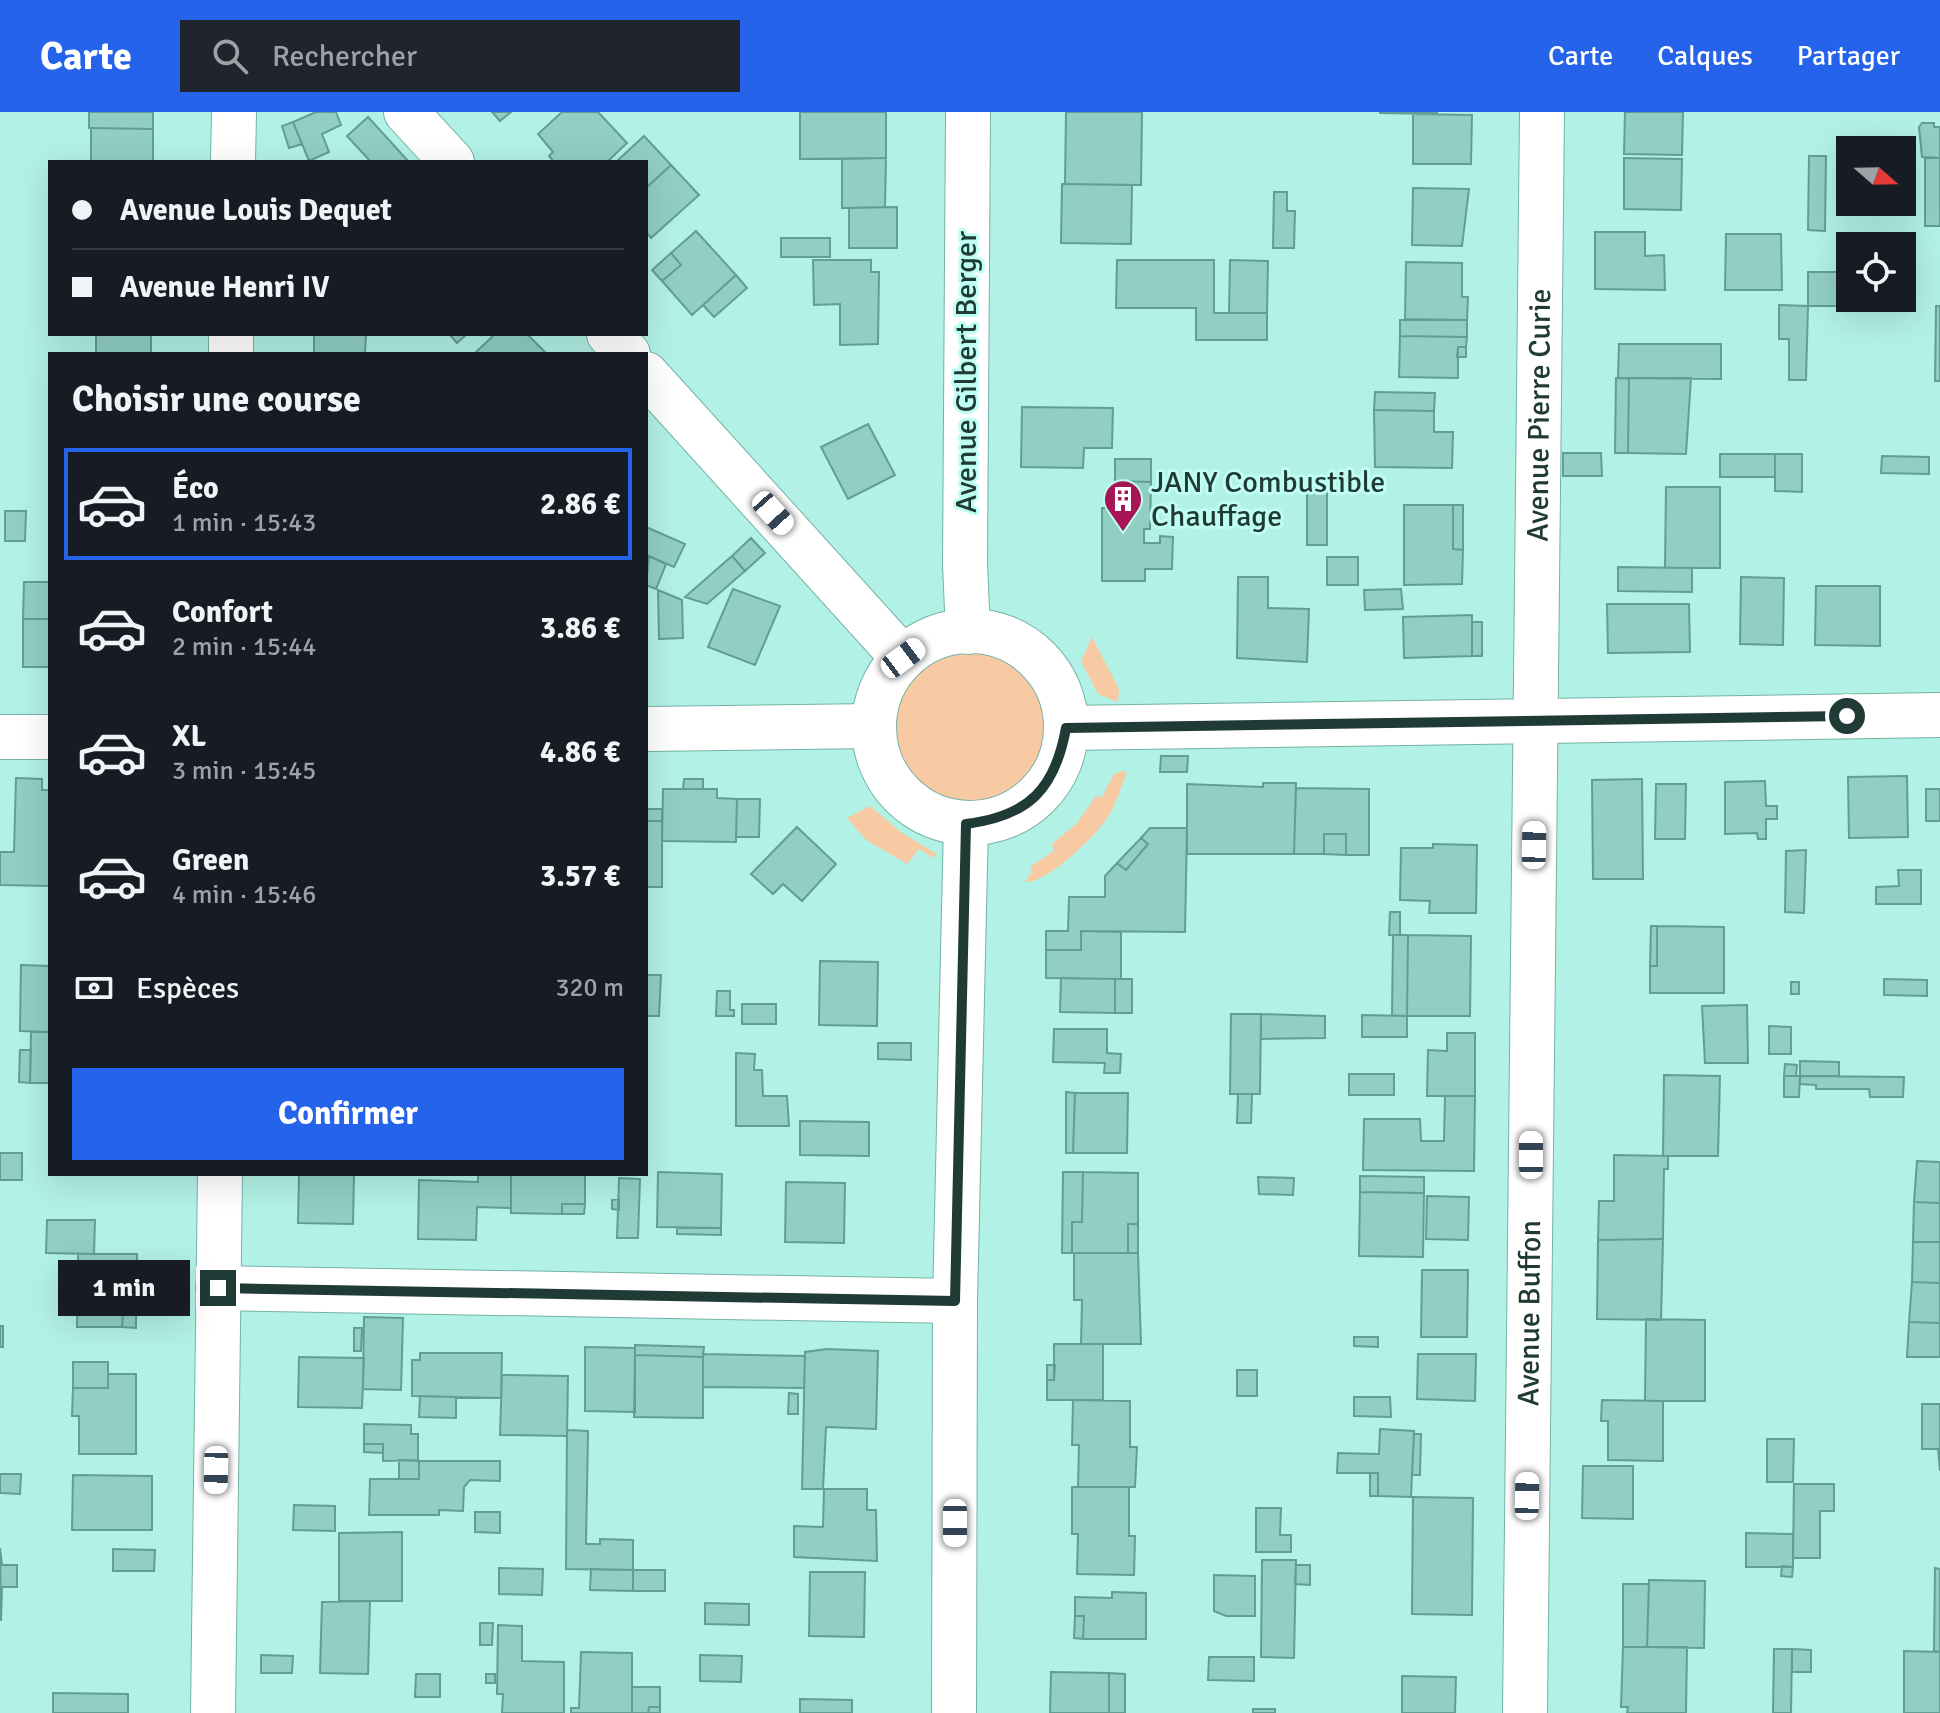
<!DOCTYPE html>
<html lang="fr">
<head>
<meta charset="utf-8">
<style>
	body { margin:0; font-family:Signika,sans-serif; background:#20242c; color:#f1f3f6; height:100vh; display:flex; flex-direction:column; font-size:30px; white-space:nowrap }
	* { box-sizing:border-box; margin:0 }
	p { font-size:26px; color:#9ea1a6 }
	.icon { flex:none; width:44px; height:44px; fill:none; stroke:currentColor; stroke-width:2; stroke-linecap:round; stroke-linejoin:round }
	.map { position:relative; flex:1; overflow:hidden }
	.panel { position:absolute; left:48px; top:240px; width:600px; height:824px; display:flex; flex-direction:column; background:#171b24; border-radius:0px; box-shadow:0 8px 32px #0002 }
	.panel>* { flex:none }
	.banner { position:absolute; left:48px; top:48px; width:600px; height:176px; border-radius:0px; box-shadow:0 8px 32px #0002; display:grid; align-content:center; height:176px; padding:0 24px; background:#171b24 }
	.needle { width:52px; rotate:110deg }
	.fabs { position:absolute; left:1836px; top:24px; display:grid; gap:16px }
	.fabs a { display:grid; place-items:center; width:80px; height:80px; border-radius:0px; background:#171b24; box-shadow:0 8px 32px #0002; font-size:40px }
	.end { position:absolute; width:36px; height:36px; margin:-18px; border:10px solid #203a35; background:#fff; box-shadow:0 0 0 4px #fff }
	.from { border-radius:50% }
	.bubble { position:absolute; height:56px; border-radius:0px; background:#171b24; box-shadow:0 8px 32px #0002; font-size:26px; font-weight:700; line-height:56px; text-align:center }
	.car { position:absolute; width:24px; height:48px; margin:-24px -12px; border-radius:10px; box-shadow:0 0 6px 2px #0007; background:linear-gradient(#fff 24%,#345 0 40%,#fff 0 76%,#345 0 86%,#fff 0) }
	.banner b { display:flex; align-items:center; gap:28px; height:76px; font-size:30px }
	.banner b+b { border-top:2px solid #363941 }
	.banner i { width:20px; height:20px; background:#f1f3f6 }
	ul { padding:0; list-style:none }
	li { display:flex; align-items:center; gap:24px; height:112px; margin:0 16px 12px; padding:0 8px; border:4px solid transparent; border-radius:0px }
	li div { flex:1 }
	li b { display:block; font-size:30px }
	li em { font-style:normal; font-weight:700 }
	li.active { border-color:#2563eb }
	li>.icon { width:72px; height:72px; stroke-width:1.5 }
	h2 { padding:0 24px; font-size:36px; line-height:96px }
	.pay { display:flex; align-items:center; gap:20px; height:88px; padding:0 24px; font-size:30px }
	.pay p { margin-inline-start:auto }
	.button { display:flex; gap:16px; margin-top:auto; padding:16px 24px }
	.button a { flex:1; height:92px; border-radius:0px; background:#2563eb; color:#fff; font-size:32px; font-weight:700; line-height:92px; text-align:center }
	header { display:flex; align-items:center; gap:48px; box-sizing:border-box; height:112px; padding:0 40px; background:#2563eb; color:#fff }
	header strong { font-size:38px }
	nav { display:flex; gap:44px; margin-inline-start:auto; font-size:28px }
	.search { width:560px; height:72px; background:#20242c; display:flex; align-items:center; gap:20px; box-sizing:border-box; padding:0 28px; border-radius:0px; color:#9ea1a6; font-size:30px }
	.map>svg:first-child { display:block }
</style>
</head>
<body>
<header>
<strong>Carte</strong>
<div class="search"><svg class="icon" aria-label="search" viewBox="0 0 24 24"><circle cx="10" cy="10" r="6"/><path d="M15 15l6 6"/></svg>Rechercher</div>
<nav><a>Carte</a><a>Calques</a><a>Partager</a></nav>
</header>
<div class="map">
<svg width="1940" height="1601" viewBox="0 0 1940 1601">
	<rect width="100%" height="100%" fill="#b2f1e5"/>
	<path fill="#f8caa3" d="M1092,525L1119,577L1118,590L1098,582L1081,549Z
		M892 615a76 76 0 1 1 152 0a76 76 0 1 1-152 0Z
		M1122,659L1127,660C1121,675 1116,693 1107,706C1095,725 1046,772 1025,770L1032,760L1030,755L1054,739L1052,732L1077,711L1096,684L1102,685L1114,662Z
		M870,694L902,721L937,742L933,746L919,737L907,752L866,728L847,706Z"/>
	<path fill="#91cfc3" stroke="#629e93" stroke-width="2" d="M89,0H153V17L89,16Z
		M316,0H336L341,13L322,22L329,40L309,49L293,10Z
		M492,0H511L500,9Z
		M562,0H598L627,31L607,50H554L549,44L553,40L538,22Z
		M800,0H886V46L800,47Z
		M1066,0H1142L1141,73L1065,72Z
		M1380,0H1437V2L1380,1Z
		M1625,0H1683L1682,43L1624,42Z
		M1413,2L1472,3L1471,52H1413Z
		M368,5L409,50H371L347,24Z
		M293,10L302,32L289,36L282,14Z
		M1922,11H1934V15H1940V46L1922,45L1919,15Z
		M91,16L153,17V50H91Z
		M644,24L671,53L646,76V50H616Z
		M1809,44H1826L1825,119L1808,118Z
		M886,46L885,95L842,96V47Z
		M1624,46L1682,47L1681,98L1624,97Z
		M1925,46H1940V114H1925Z
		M671,53L699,83L651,126L646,120V76Z
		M1062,72L1132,73L1131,132L1061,131Z
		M1413,76L1469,77L1462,134L1412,133Z
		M1274,80H1287V99H1295L1294,136H1273Z
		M897,95V136H849V96Z
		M696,119L736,163L692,203L662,169L681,153L671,141Z
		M1595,120H1645V144L1664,143L1665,178L1595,177Z
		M1726,122H1781L1782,178H1725Z
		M781,126H830V145H781Z
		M671,141L681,153L662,169L652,158Z
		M813,148H871V160H879L878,232L840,233V192L814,193Z
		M1117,148H1214V201H1267V228H1196V196H1116Z
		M1230,148L1268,149L1267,201H1229Z
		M1406,150L1462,151V185H1468L1467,208L1405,207Z
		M1808,160H1843V194H1808Z
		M736,163L747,176L714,205L703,193Z
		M1779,193L1808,194L1806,268H1789V227H1779Z
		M1936,194H1940V269H1935Z
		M1400,208H1467V225L1400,224Z
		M96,222H151V242H96Z
		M314,222H366L365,242H314Z
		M449,222H467L457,231Z
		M495,222H527L547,242H474Z
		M1400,224L1467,225L1466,235H1458V266L1399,265Z
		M1619,232H1721V267L1618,266Z
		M1458,235H1466V245H1457Z
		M1616,266H1629L1628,341H1615Z
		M1629,266H1691L1686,342L1628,341Z
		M1375,280L1435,281L1434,299L1374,298Z
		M1022,295L1113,296L1112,336H1084L1083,356L1021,355Z
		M1374,298L1434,299V320H1453L1452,356L1375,355Z
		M868,312L895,363L848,387L821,335Z
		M1563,341H1601L1602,364H1563Z
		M1720,342H1775V365H1720Z
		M1775,342H1802V380L1775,379Z
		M1882,344L1929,345V362L1881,361Z
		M1115,347H1151V370L1115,369Z
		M1115,369L1151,370L1150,417H1144V431H1160V424L1173,425L1172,457H1145V469H1102V396H1115Z
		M1307,371H1327V433H1307Z
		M1666,375H1720V456H1665Z
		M1404,393H1453V437L1463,438L1462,472L1404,473Z
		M1453,393H1463V438L1453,437Z
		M5,399H26L25,429H5Z
		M646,415L685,432L674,455L649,444L646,452Z
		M751,426L765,441L745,459L732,444Z
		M649,444L666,452L656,477L646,473Z
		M732,444L745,459L707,492L685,485Z
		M1327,445H1358V473H1327Z
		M1618,455L1692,456V480L1618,479Z
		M1238,465H1268V496L1309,497L1307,550L1237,546Z
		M1741,465L1784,466L1783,533L1740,532Z
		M24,470H50V507H23Z
		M1816,474H1880V534L1815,533Z
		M733,477L780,494L755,553L708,535Z
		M1401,477L1403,497L1365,498L1364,478Z
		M658,478L682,488L683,526L659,527Z
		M1607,492H1689L1690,540L1608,541Z
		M1472,503V544L1404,546L1403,505Z
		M23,507H50V555H23Z
		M1472,510H1482V544H1472Z
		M1161,644H1188L1187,660H1160Z
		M1907,664L1908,725L1849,726L1848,665Z
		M16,666L42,667V678H50V774L0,773V740H14Z
		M684,667H703V677H683Z
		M1642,667L1643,767H1593L1592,668Z
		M1765,669L1766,694H1777V707H1766V727H1758L1757,721L1725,722V670Z
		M1263,671H1296L1294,742H1187V672L1263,675Z
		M1656,672H1686L1685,727H1655Z
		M1296,676L1369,677V743H1346V722H1324V742H1294Z
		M663,677H717V686L737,687L736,730L662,729Z
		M1926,677H1940V709H1926Z
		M737,687H760L759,725H736Z
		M646,697H662V709H646Z
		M646,709H662V775H646Z
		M797,715L836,752L802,789L783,772L773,782L751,762Z
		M1150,716H1187L1185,820L1081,819V838H1046V819H1068L1069,785H1105V764L1117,751L1126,758L1148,732L1141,726Z
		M1324,722H1346V743L1324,742Z
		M1141,726L1148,732L1126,758L1117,751Z
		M1433,732L1477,733L1476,801H1429L1430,789L1400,788L1401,736H1433Z
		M1806,738L1804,801L1785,800L1786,739Z
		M1898,758H1921V792H1876V775L1899,774Z
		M1390,800H1400V823H1389Z
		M1651,814H1657V854H1650Z
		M1657,814L1724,815V881H1650V854H1657Z
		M1081,819L1121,820V867L1046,866V838H1081Z
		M1393,823H1408L1407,904H1392Z
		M1408,823L1471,824L1470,904H1407Z
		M820,849L878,850L877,914L819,913Z
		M21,853L50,854V920L20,919Z
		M646,863H661L659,904H646Z
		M1061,866L1115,867V901L1060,900Z
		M1115,867H1132V901H1115Z
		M1884,867L1927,868V884L1884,883Z
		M1791,870H1799V882H1791Z
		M717,879H730V898H734V904H716Z
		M742,892H776V912H742Z
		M1747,893L1748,951H1705L1702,894Z
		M1231,902H1261L1260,982H1230Z
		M1261,902L1325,904V926L1261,927Z
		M1362,903L1407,904V925H1362Z
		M1769,914L1791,915V942H1769Z
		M1054,917H1107V941L1121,942L1120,961H1104L1105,951L1053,950Z
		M31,920H50V971H30Z
		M1447,921H1475V984H1427L1428,938L1447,939Z
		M878,931H911V948L878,947Z
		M20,938H31L30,971L19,970Z
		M736,941L755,942L754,958H762L763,984H787L789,1014H736Z
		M1800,949L1839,950V964H1800Z
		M1785,952L1797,953L1796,964H1784Z
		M1349,962H1394V983H1349Z
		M1664,963L1720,964L1718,1044H1663Z
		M1784,964H1800L1799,985H1784Z
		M1800,964L1904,965L1903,985H1870L1869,977H1816V973L1800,972Z
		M1066,980L1075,981L1073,1041H1066Z
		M1075,981H1128L1127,1041H1073Z
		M1238,982H1252L1251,1011H1237Z
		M1445,984H1475L1474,1059L1363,1058L1364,1007H1420L1421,1029H1444Z
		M800,1009L869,1010V1044L800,1043Z
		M0,1041H22V1068H0Z
		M1614,1043L1668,1044V1057H1664L1663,1127L1598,1128L1599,1089H1614Z
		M1917,1049L1940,1050V1091L1914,1090Z
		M658,1060L722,1062L721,1116L657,1115Z
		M1063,1060H1083L1082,1110H1072V1141H1062Z
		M1083,1060L1138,1061V1112H1128V1141H1072V1110H1082Z
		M299,1062H354L353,1112L298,1111Z
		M478,1062H511V1096L477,1095L476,1128L418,1127L419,1068L478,1070Z
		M511,1062H585V1092H562V1102L511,1101Z
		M1360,1064L1424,1065V1081L1360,1080Z
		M1258,1065L1294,1066L1293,1083L1259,1082Z
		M619,1066L640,1067L638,1126H617Z
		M786,1070L845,1071L844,1131L785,1130Z
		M1360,1080L1424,1081L1423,1145L1359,1144Z
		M1427,1084L1469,1085L1468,1128L1426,1127Z
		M619,1087V1098L612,1097V1088Z
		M1914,1090L1940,1091V1130H1913Z
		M562,1092H585L584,1102H562Z
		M47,1108H95L94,1142L46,1141Z
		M1128,1112H1138V1141H1128Z
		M677,1116H721V1123L677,1122Z
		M1663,1127L1661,1208L1597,1207L1598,1128Z
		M1913,1130H1940V1171L1912,1170Z
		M1074,1141H1138L1141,1232H1081L1082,1188H1074Z
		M78,1142H137V1172H78Z
		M1422,1158H1468L1467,1225H1421Z
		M1912,1170L1940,1171V1211L1909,1210Z
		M78,1172H137L136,1202H123L122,1215H77Z
		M123,1202H136V1216L122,1215Z
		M364,1205L403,1206L401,1278L363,1277Z
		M1646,1207L1705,1208V1289H1645Z
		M1909,1210L1940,1211V1245H1907Z
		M0,1214H3V1235H0Z
		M354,1216H362L361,1239H354Z
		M1354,1225H1378V1235L1354,1234Z
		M1054,1232H1103V1288H1047V1268H1054Z
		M635,1233L704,1235L703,1245L635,1243Z
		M585,1235L635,1236V1300L585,1299Z
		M827,1237L878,1239L876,1317L826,1315L823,1377H802L805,1240Z
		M420,1241H502L501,1286L412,1284V1248H420Z
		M703,1242L805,1244L804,1276L703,1275Z
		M1418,1242H1476L1475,1289L1417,1287Z
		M635,1243L703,1245V1306L634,1305Z
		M299,1245L364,1246L362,1296L298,1295Z
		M73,1250H108V1276H73Z
		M1047,1253H1055L1054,1268H1047Z
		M1237,1258H1257V1284H1237Z
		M108,1262H136V1342H79V1304H72L73,1276H108Z
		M502,1263L568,1264L567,1324L500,1323Z
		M789,1281L798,1282V1302H788Z
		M420,1284L456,1285V1306L419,1305Z
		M1354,1285H1390L1391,1305L1354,1304Z
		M1073,1288L1130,1289V1335H1137L1135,1375H1078L1079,1333H1072Z
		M1602,1288L1663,1289V1349L1608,1348V1309H1601Z
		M1922,1292H1940V1359L1938,1337H1922Z
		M364,1312L411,1313V1322H418V1348L383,1349V1332H364Z
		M1380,1317L1414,1319L1411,1385L1378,1384V1361H1337L1338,1341L1379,1342Z
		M567,1318L588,1319L586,1432H600V1427L633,1428V1458L566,1457Z
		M1414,1322H1421L1420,1363H1412Z
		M1767,1327H1794L1793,1370H1767Z
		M364,1332H383V1341L364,1340Z
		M399,1348L419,1349V1367H399Z
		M419,1349H500V1369L470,1368L464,1375L463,1399L439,1398V1403H369L370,1367H419Z
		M1583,1354H1633V1407L1582,1406Z
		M1370,1361H1378V1384H1370Z
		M0,1362H21L20,1382L0,1381Z
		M73,1363L152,1364V1418H72Z
		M1794,1372H1834V1399H1820V1446H1793Z
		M1072,1375H1129V1424H1135L1134,1463L1077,1462L1078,1422H1072Z
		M824,1377H867V1398H876L877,1449L794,1445V1414L823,1415Z
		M1413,1385L1473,1386L1472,1503L1412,1502Z
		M294,1393L335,1394V1419L293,1418Z
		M1256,1396H1281L1280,1423H1291V1440H1256Z
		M475,1400H500V1421L475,1420Z
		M402,1420V1489H339V1421Z
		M1746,1421L1793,1422V1455H1746Z
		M0,1436L2,1453H17V1475H2L1,1509Z
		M113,1437L155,1438L154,1459H113Z
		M1262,1448H1296L1294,1546L1261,1545Z
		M1296,1453H1310V1473L1295,1472Z
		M1782,1454L1793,1455L1792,1465L1781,1464Z
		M499,1456L543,1457L542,1483L499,1482Z
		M1935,1456L1940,1457V1540L1934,1539Z
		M591,1457L633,1458V1479L590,1478Z
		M633,1458H665V1479H633Z
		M810,1460H865L864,1525L809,1524Z
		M1214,1463L1255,1464V1504H1226L1214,1499Z
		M1649,1468L1705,1469L1704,1536L1647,1535Z
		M1623,1472H1649L1647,1535H1623Z
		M1112,1480L1146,1481V1527H1083L1084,1504H1075V1485L1112,1486Z
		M370,1489L368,1562L320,1561L322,1490Z
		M705,1491L749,1492V1513L705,1512Z
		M1075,1504H1084L1083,1527L1074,1526Z
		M480,1511H493L492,1533H480Z
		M498,1513L522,1514V1549L564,1550V1601H502L503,1582H497Z
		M1623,1535H1687L1686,1601H1627L1628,1595H1621Z
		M1774,1537H1792L1791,1601H1773Z
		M1792,1537L1811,1538V1560H1792Z
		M1904,1539L1940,1540V1601H1904Z
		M581,1540L632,1541V1601H571V1596H579Z
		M261,1543L293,1544L292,1561H261Z
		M700,1543L742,1544L741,1570L700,1569Z
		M1209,1545H1254V1569L1208,1568Z
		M1051,1560L1109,1561V1601H1050Z
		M1109,1561L1125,1562V1601H1109Z
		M416,1562H440V1585H415Z
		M486,1562H495V1571H486Z
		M1402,1564L1456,1565L1455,1601H1402Z
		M632,1575H660V1595H649L648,1601H632Z
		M53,1581L128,1582V1601H53Z
		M800,1587L852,1588V1601H800Z
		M649,1595H660V1601H648Z
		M1253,1597H1275V1601H1253Z"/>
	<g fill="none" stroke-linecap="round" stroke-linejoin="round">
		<g stroke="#75b2a7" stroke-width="46">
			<g id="minor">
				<path d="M406,0L452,50"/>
				<path d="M233,50L234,0"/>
				<path d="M609,222L628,242"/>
				<path d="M231,242V222"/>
				<path d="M646,262L903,546"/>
				<path d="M1066,616L1940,603"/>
				<path d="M646,617L873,614"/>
				<path d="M0,625H50"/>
				<path d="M218,1176L955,1189"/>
				<path d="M213,1601L220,1062"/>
				<path id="s1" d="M1525,1601L1542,0"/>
			</g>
		</g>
		<g stroke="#75b2a7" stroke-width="46">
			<path id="tertiary" d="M968,0L965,452L968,520
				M874 615a96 96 0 1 1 192 0a96 96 0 1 1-192 0Z
				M954,1601L955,1189L966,712"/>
		</g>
		<use href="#minor" stroke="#fff" stroke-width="44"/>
		<use href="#tertiary" stroke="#fff" stroke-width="44"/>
	</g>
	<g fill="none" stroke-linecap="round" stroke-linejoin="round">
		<path stroke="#203a35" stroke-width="10" d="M218,1176L955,1189L966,712C1029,704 1055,677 1066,616L1847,604"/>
	</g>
	<defs>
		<g id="building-pin" transform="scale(2)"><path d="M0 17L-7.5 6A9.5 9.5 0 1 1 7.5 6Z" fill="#a61656" stroke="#bffef2"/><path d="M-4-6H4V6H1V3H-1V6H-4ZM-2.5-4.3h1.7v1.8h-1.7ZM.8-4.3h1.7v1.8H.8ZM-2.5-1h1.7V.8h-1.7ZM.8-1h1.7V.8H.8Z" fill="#fff"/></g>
	</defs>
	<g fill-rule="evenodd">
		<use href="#building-pin" x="1123" y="387"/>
	</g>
	<g text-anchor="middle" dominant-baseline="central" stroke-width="6" stroke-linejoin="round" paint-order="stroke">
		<g font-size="30" fill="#203a35" stroke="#bffef2">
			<text transform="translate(966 260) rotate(-90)">Avenue Gilbert Berger</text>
			<text stroke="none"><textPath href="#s1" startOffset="1298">Avenue Pierre Curie</textPath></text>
			<text stroke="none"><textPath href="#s1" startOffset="400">Avenue Buffon</textPath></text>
		</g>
		<g font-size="30" fill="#203a35" stroke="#bffef2" text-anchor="start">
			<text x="1151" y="370">JANY Combustible<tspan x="1151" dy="34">Chauffage</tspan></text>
		</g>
	</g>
</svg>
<div class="fabs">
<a><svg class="needle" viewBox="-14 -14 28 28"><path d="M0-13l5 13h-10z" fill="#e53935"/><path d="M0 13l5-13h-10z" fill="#9ea1a6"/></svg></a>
<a><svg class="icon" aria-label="locate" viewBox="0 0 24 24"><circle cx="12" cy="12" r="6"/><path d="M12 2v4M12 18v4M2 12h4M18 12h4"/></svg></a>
</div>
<i class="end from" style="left:1847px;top:604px"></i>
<i class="end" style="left:218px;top:1176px"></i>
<div class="bubble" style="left:58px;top:1148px;width:132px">1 min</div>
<i class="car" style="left:773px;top:401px;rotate:138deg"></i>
<i class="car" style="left:903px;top:546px;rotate:53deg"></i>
<i class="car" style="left:1534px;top:733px;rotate:1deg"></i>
<i class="car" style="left:1531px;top:1043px;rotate:0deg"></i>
<i class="car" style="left:216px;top:1358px;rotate:181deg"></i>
<i class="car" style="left:1527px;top:1384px;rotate:1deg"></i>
<i class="car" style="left:955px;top:1411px;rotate:180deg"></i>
<div class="banner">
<b><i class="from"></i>Avenue Louis Dequet</b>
<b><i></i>Avenue Henri IV</b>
</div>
<section class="panel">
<h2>Choisir une course</h2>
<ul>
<li class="active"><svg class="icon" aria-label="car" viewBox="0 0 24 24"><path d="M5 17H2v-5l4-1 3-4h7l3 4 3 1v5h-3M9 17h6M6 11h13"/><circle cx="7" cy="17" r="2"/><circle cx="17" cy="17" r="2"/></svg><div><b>Éco</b><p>1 min · 15:43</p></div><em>2.86 €</em></li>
<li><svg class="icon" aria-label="car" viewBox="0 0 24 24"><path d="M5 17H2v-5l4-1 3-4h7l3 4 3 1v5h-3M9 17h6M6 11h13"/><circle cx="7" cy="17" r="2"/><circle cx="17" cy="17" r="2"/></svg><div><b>Confort</b><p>2 min · 15:44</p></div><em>3.86 €</em></li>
<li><svg class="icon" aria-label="car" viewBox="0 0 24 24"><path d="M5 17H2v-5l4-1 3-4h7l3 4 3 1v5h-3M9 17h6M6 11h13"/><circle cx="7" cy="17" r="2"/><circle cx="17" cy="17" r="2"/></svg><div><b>XL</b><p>3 min · 15:45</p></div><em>4.86 €</em></li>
<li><svg class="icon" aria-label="car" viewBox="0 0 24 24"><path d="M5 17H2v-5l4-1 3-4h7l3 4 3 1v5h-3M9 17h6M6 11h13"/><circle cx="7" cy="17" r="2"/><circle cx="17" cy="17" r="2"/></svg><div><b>Green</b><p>4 min · 15:46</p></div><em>3.57 €</em></li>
</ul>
<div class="pay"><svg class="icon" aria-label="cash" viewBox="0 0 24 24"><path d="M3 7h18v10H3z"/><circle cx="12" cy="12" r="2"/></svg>Espèces<p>320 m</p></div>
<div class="button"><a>Confirmer</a></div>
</section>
</div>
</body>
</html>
